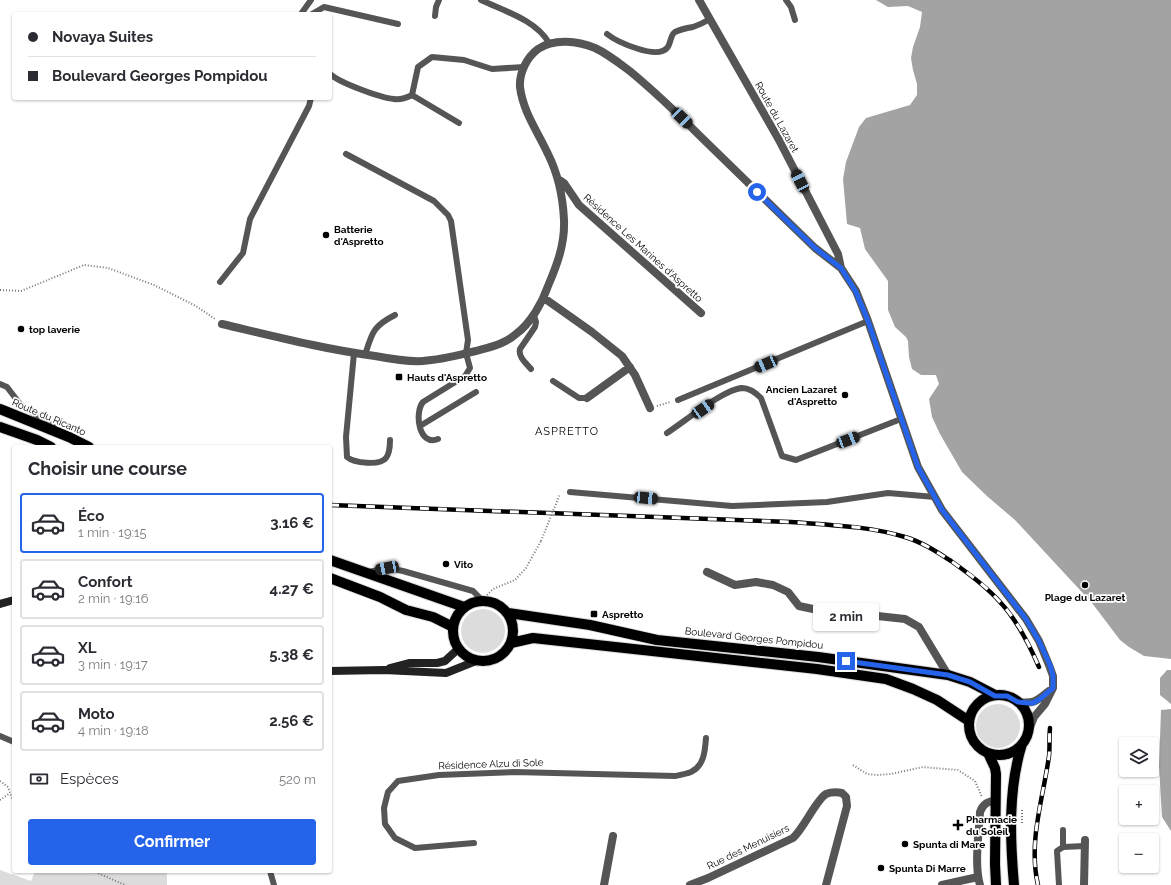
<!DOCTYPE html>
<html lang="fr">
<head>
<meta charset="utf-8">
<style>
	body { margin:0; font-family:Raleway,sans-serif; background:#f7f7f7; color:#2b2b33; height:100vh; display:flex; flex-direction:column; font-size:15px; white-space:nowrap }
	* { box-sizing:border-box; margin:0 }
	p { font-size:13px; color:#7c7c81 }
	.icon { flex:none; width:22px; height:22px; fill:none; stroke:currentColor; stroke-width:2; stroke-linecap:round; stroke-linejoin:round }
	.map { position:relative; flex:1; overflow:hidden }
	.sheet { position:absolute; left:12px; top:445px; width:320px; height:428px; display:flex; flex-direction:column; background:#fff; border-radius:4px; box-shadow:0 1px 3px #0004 }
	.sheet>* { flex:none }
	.top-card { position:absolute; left:12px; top:12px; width:320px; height:88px; border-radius:4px; box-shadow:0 1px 3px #0004; display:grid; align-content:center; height:88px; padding:0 16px; background:#fff }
	.controls { position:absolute; left:1119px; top:737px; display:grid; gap:8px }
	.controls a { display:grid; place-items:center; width:40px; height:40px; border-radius:4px; background:#fff; box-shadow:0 1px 3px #0004; font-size:20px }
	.end { position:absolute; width:18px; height:18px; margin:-9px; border:5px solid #2563eb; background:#fff; box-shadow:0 0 0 2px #fff }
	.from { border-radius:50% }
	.bubble { position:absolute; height:28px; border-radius:4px; background:#fff; box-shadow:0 1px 3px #0004; font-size:13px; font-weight:700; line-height:28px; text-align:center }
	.car { position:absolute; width:12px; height:24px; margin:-12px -6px; border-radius:5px; box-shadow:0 0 3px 1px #0007; background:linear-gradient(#222 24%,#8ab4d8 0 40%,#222 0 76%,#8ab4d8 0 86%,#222 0) }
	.top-card b { display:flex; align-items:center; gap:14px; height:38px; font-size:15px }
	.top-card b+b { border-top:1px solid #e1e1e2 }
	.top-card i { width:10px; height:10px; background:#2b2b33 }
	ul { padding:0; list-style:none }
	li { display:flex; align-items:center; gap:12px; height:60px; margin:0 8px 6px; padding:0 8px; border:2px solid #e1e1e2; border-radius:4px }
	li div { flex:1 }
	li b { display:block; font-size:15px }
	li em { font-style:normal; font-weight:700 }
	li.selected { border-color:#2563eb }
	li>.icon { width:36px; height:36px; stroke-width:1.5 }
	h2 { padding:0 16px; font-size:18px; line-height:48px }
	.pay { display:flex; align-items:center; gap:10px; height:44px; padding:0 16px; font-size:15px }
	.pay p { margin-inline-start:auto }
	.primary-button { display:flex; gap:8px; margin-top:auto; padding:8px 16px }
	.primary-button a { flex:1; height:46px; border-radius:4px; background:#2563eb; color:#fff; font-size:16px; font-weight:700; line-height:46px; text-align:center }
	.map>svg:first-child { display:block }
</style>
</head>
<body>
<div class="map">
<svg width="1171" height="885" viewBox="0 0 1171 885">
	<rect width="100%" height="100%" fill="#fff"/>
	<path fill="#dcdcdc" d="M461 631a22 22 0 1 1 44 0a22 22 0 1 1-44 0Z
		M976 726a22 22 0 1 1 44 0a22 22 0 1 1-44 0Z
		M0,870L31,881L35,871H165L167,874V885H0Z"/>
	<path fill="#a3a3a3" d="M876,0H1171V659L1144,656L1129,647L1120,640L1092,603L1015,520L988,497L962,472L940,434L932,417L929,399L939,384L936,375H921L912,369L909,357L908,341L906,337L895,327L888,310V281L865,249L860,228L847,224L843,179L846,162L859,127L866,118L910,105L917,95V84L913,70L911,58L913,47L920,27L922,12L908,6L888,7Z
		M1167,670H1171V704L1160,695V678Z
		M1171,709V831L1162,817L1159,766L1161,710Z"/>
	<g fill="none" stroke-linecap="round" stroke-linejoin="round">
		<g stroke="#dbdbdb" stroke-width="12">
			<path id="primary" d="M0,409L69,437L89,447
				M0,427L37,440L51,447
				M330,560L464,607
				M330,578L380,597L406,610L433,617L453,627
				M453 631a30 30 0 1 1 60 0a30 30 0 1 1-60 0Z
				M508,613L590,625L657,640L818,657L948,675L970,682L995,695
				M511,643L533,638L817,669L886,679L913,689L937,700L969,721
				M969 725a30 30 0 1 1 60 0a30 30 0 1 1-60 0Z
				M988,753L995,768L996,774L995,864L996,885
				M1014,885C1010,839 1008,789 1022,744"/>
		</g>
		<path stroke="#777" stroke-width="2" stroke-dasharray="1 2" stroke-linecap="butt" d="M0,290L21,291L84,265L108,268L154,285L196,306L215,319
			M657,406L670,402
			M487,595L493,589L515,580L526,568L541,541
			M853,765L867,774L877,775L891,774L923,767L958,770L975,781L982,797
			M0,781L8,787L14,804
			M0,800L10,793
			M1022,823V810
			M93,871L125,885"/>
		<path stroke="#555" stroke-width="6" d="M481,0C504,11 536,20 549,43
			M786,0L791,7L795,20
			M301,14L311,0
			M312,14L324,7L398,24
			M435,16L436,7L439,0
			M607,34C617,42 657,60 667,48C671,44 670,35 675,32C681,29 687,28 693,27C699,25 705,22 710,19
			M330,74C340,83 381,98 394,99C401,100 406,98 412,95L418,67L432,57L464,60L492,69L524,67
			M412,95L459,123
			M346,154L434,201L448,215L451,221L468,340L466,353L470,368L465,376L423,402C414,413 419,447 438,439
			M220,282L243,253L250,219L309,106L311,98
			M354,353L346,437L347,457C354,463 380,466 386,458C390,453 390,446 390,440
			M365,355C372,333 373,326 395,315
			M531,369C526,363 518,357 520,349L535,327L536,322L534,315
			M553,381L579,398H587
			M0,384L7,387L20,404L54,427
			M678,400L868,321
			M420,426L476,392
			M667,433C684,422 724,389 742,388C750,388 756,393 761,398L782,456L796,460L901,419
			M570,492L732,506L827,502L888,493L935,497
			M369,572L387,568L403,571L473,591L482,600
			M0,736L14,742
			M474,843L415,848L395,838L385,824L384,808L388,792L398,781L439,775L514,772L675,776C680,775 686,774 691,772C704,766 705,751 706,738
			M1063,847V830
			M270,871L274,885
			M1059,885L1057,851L1063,847L1085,846"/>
		<path stroke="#555" stroke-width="8" d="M699,0L779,140L838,254L841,268L856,291L868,321L918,467L942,510L1026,619L1039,641L1049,665L1053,676V688L1045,704L1034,717L1027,735
			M558,179L564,183L579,205L701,313
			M544,298L592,332L622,356L635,375L650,408
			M222,324C273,336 323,349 375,356C391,359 407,362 423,361C441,360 459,355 476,351C490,347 505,344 516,334C531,323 542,303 548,286C557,265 565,244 564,220C563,198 558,174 548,154C538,132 523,112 520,87C519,73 527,57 538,49C554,38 578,41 595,48C608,54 619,63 631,72C655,92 677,113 699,135C738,173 776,210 815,248L841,268
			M587,398L630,367
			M707,572L735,585L756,582L773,585L788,592L799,606L813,609L905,619L919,627L948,675
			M1018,702C1034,704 1037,701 1049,691
			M604,885L613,836
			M690,885L708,878L793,838C804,828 816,800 826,794C831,792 837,792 842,793L846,797L847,806L826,885
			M942,885L978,877
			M980,885C974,864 979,834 980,812C983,803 988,802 996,800
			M1084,885L1085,840"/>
		<path stroke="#222" stroke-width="8" d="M0,604L14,600
			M390,668L409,663H437L445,661L458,649
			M330,671L384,670L446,673L476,661"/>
		<use href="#primary" stroke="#000" stroke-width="10"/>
		<g stroke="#000" stroke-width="4.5">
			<path id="rail" d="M330,505L791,522C829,525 869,526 905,537C922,542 937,552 951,561C968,573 986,586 1000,602C1017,620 1029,644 1039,667
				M1038,885C1028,842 1043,799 1049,756C1050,747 1049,737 1050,728"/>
		</g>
		<use href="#rail" stroke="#fff" stroke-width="3" stroke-dasharray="9" stroke-linecap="butt"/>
		<path stroke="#777" stroke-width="2" stroke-dasharray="1 2" stroke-linecap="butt" d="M541,541L560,494"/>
	</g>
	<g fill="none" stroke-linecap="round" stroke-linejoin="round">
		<path stroke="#2563eb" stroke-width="5" d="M757,192L815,248L841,268L856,292L868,321L918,467L942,510L1026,619L1039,641L1050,665L1053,676V688L1040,699L1033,703H1028L1018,702L1007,696H995L970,682L948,675L846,661"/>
	</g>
	<g fill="#000" stroke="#fff" stroke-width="1.5">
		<circle cx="326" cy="235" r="4"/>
		<circle cx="21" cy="329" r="4"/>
		<rect x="395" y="373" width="8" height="8" rx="2"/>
		<circle cx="845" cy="395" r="4"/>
		<circle cx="446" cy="564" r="4"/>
		<circle cx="1085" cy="585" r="4"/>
		<rect x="590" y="610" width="8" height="8" rx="2"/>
		<path d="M956 819h4v4h4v4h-4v4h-4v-4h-4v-4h4z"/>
		<circle cx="905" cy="844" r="4"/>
		<circle cx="881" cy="868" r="4"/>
	</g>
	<g text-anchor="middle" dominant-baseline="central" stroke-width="3.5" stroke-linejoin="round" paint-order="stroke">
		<g font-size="10" fill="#000" stroke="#fff">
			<text transform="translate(777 117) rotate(61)">Route du Lazaret</text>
			<text transform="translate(643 248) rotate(42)">Résidence Les Marines d'Aspretto</text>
			<text transform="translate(49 417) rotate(23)">Route du Ricanto</text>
			<text transform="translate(754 638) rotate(6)">Boulevard Georges Pompidou</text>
			<text transform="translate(491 764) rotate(-2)">Résidence Alzu di Sole</text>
			<text transform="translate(748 847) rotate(-26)">Rue des Menuisiers</text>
		</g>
		<g font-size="10" font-weight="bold" fill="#000" stroke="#fff" text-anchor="start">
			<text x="334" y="229">Batterie<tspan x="334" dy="12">d'Aspretto</tspan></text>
			<text x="29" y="329">top laverie</text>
			<text x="407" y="377">Hauts d'Aspretto</text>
			<text x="837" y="389" text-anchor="end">Ancien Lazaret<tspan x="837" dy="12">d'Aspretto</tspan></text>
			<text x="454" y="564">Vito</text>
			<text x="1085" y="597" text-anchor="middle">Plage du Lazaret</text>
			<text x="602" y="614">Aspretto</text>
			<text x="966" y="819">Pharmacie<tspan x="966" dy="12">du Soleil</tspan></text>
			<text x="913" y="844">Spunta di Mare</text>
			<text x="889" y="868">Spunta Di Marre</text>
		</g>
		<g font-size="11" letter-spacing="1" fill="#000" stroke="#fff">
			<text x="567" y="431">ASPRETTO</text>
		</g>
	</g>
</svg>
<div class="controls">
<a><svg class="icon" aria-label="layers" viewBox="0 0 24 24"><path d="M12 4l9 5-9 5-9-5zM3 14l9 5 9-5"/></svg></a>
<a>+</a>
<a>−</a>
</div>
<i class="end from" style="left:757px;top:192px"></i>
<i class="end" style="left:846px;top:661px"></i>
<div class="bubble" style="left:813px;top:603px;width:66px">2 min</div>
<i class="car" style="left:682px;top:118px;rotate:134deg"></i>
<i class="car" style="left:800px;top:181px;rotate:333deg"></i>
<i class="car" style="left:766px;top:364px;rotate:247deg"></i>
<i class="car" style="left:703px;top:409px;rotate:56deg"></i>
<i class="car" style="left:848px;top:440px;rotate:69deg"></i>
<i class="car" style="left:646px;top:498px;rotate:95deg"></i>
<i class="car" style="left:387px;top:568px;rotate:259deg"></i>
<div class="top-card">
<b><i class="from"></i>Novaya Suites</b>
<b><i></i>Boulevard Georges Pompidou</b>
</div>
<section class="sheet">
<h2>Choisir une course</h2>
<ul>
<li class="selected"><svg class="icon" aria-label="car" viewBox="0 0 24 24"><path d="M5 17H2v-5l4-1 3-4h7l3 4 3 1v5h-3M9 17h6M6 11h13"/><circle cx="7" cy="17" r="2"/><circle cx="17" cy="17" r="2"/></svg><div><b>Éco</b><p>1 min · 19:15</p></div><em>3.16 €</em></li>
<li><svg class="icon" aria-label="car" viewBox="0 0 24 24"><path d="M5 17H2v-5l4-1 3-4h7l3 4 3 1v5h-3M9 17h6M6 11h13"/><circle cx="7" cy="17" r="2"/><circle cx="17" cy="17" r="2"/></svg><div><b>Confort</b><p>2 min · 19:16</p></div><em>4.27 €</em></li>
<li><svg class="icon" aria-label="car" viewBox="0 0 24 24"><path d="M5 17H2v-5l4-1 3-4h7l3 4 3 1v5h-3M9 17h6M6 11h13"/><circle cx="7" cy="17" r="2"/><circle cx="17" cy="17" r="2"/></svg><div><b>XL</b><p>3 min · 19:17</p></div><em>5.38 €</em></li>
<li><svg class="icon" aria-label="car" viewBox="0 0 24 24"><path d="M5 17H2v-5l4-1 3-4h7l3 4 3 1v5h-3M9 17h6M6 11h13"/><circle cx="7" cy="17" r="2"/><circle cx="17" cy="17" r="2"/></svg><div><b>Moto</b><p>4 min · 19:18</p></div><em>2.56 €</em></li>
</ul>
<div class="pay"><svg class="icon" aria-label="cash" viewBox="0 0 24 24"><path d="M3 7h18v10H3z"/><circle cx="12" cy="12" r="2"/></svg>Espèces<p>520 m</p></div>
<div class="primary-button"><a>Confirmer</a></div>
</section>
</div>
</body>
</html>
